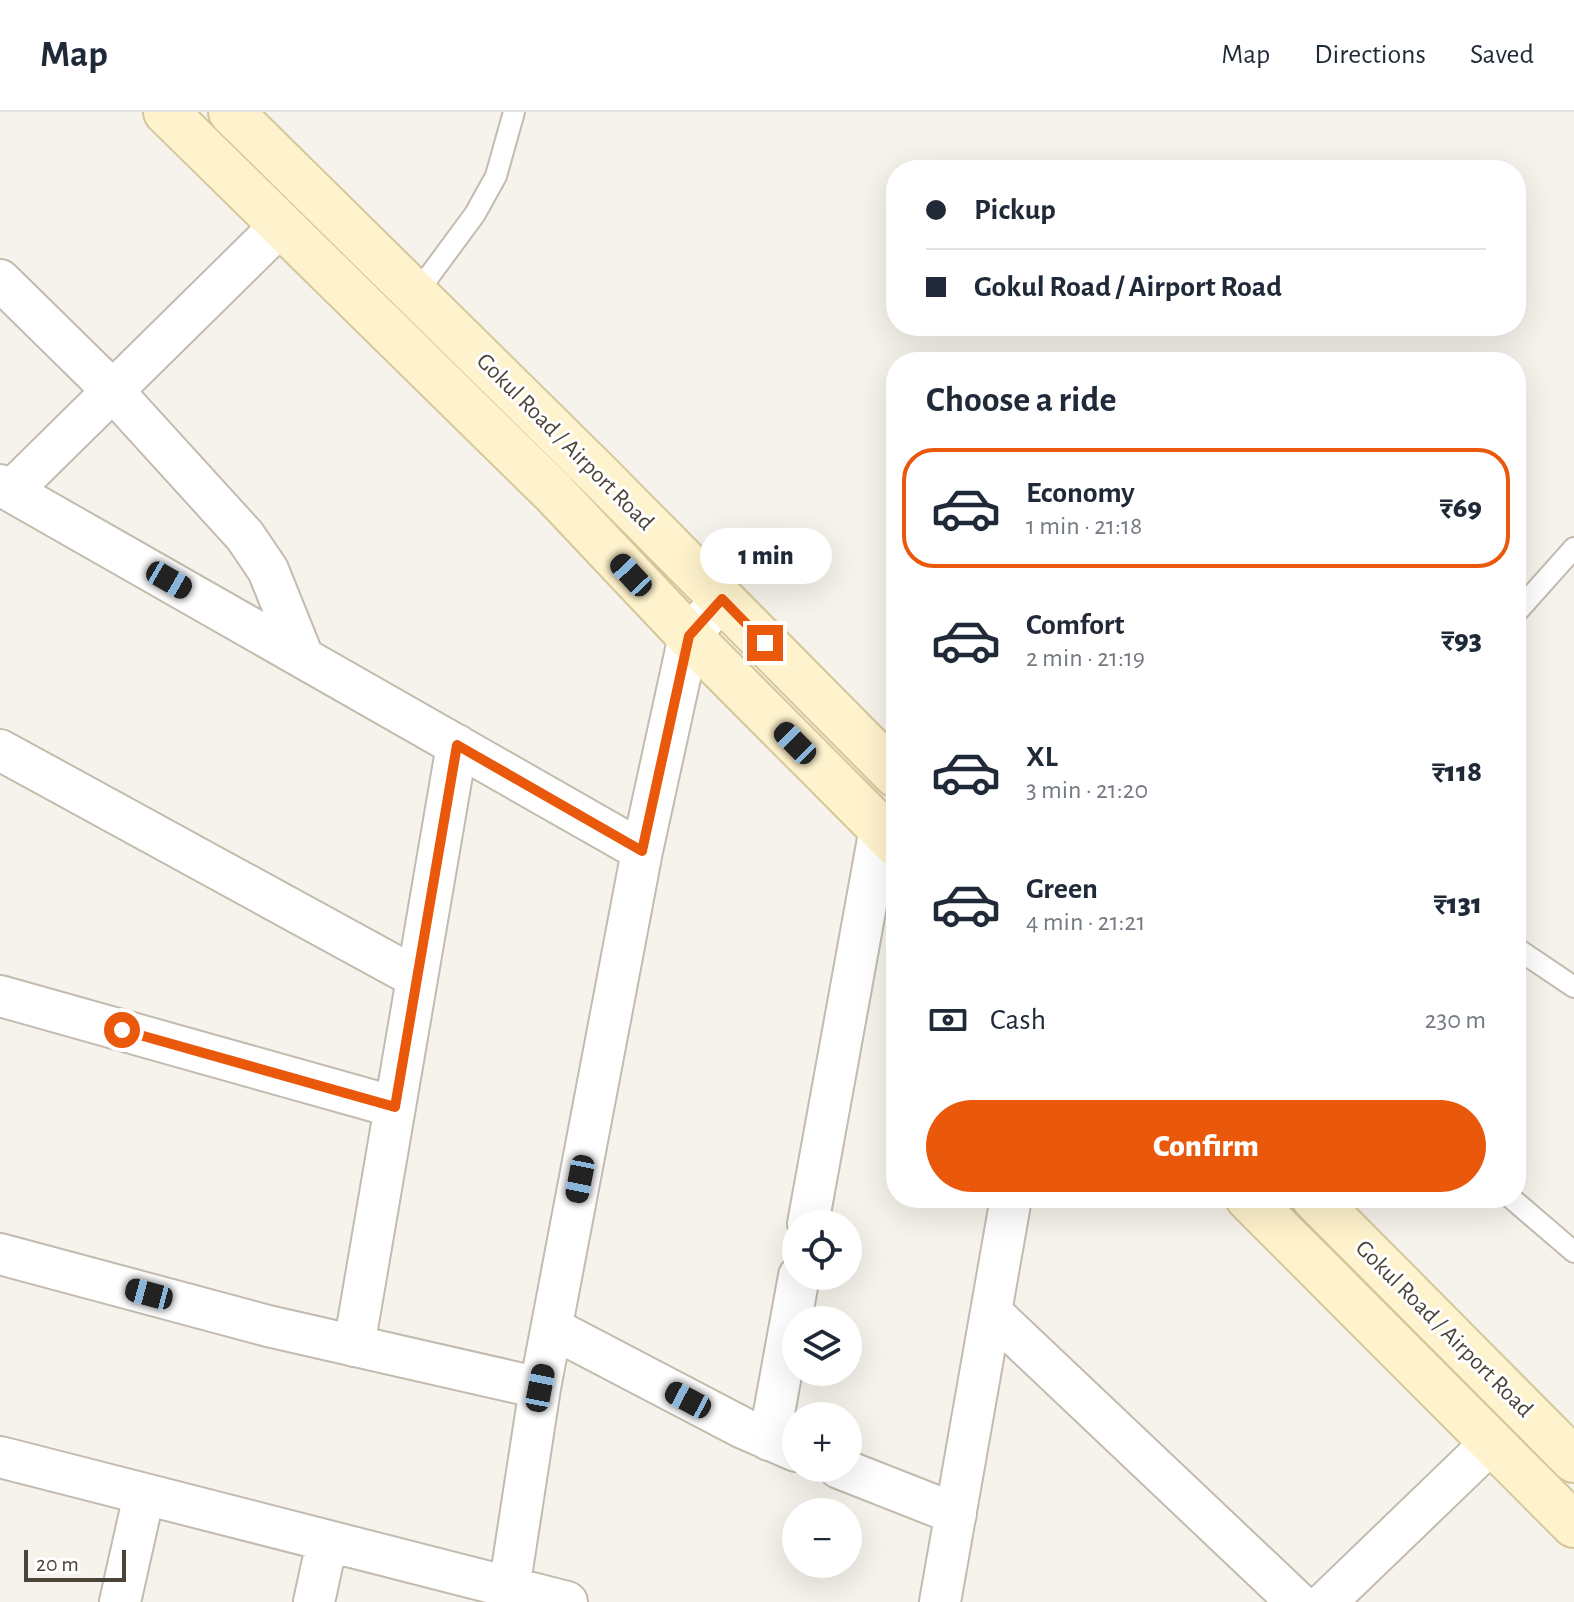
<!DOCTYPE html>
<html lang="en">
<head>
<meta charset="utf-8">
<style>
	body { margin:0; font-family:"Alegreya Sans",sans-serif; background:#f6f6f7; color:#1f2937; height:100vh; display:flex; flex-direction:column; font-size:30px; white-space:nowrap }
	* { box-sizing:border-box; margin:0 }
	p { font-size:26px; color:#747a83 }
	.icon { flex:none; width:44px; height:44px; fill:none; stroke:currentColor; stroke-width:2; stroke-linecap:round; stroke-linejoin:round }
	.map { position:relative; flex:1; overflow:hidden }
	.drawer { position:absolute; left:886px; top:240px; width:640px; height:856px; display:flex; flex-direction:column; background:#fff; border-radius:32px; box-shadow:0 8px 32px #0002 }
	.drawer>* { flex:none }
	.hud { position:absolute; left:886px; top:48px; width:640px; height:176px; border-radius:32px; box-shadow:0 8px 32px #0002; display:grid; align-content:center; height:176px; padding:0 40px; background:#fff }
	.buttons { position:absolute; left:782px; top:1098px; display:grid; gap:16px }
	.buttons a { display:grid; place-items:center; width:80px; height:80px; border-radius:50%; background:#fff; box-shadow:0 8px 32px #0002; font-size:40px }
	.scale { position:absolute; left:24px; bottom:20px; width:102px; box-sizing:border-box; padding-left:8px; border:4px solid #4b4439; border-top:0; font-size:22px; line-height:28px; white-space:nowrap; color:#4b4439; -webkit-text-stroke:6px #fff; paint-order:stroke }
	.end { position:absolute; width:36px; height:36px; margin:-18px; border:10px solid #ea580c; background:#fff; box-shadow:0 0 0 4px #fff }
	.from { border-radius:50% }
	.bubble { position:absolute; height:56px; border-radius:28px; background:#fff; box-shadow:0 8px 32px #0002; font-size:26px; font-weight:800; line-height:56px; text-align:center }
	.car { position:absolute; width:24px; height:48px; margin:-24px -12px; border-radius:10px; box-shadow:0 0 6px 2px #0007; background:linear-gradient(#222 24%,#8ab4d8 0 40%,#222 0 76%,#8ab4d8 0 86%,#222 0) }
	.hud b { display:flex; align-items:center; gap:28px; height:76px; font-size:30px }
	.hud b+b { border-top:2px solid #e0e1e3 }
	.hud i { width:20px; height:20px; background:#1f2937 }
	ul { padding:0; list-style:none }
	li { display:flex; align-items:center; gap:24px; height:120px; margin:0 16px 12px; padding:0 24px; border:4px solid transparent; border-radius:32px }
	li div { flex:1 }
	li b { display:block; font-size:30px }
	li em { font-style:normal; font-weight:800 }
	li.selected { border-color:#ea580c }
	li>.icon { width:72px; height:72px; stroke-width:1.5 }
	h2 { padding:0 40px; font-size:36px; line-height:96px }
	.pay { display:flex; align-items:center; gap:20px; height:88px; padding:0 40px; font-size:30px }
	.pay p { margin-inline-start:auto }
	.primary-button { display:flex; gap:16px; margin-top:auto; padding:16px 40px }
	.primary-button a { flex:1; height:92px; border-radius:48px; background:#ea580c; color:#fff; font-size:32px; font-weight:800; line-height:92px; text-align:center }
	header { display:flex; align-items:center; gap:48px; box-sizing:border-box; height:112px; padding:0 40px; background:#fff; border-bottom:2px solid #e0e1e3 }
	header strong { font-size:38px }
	nav { display:flex; gap:44px; margin-inline-start:auto; font-size:28px }
	.map>svg:first-child { display:block }
</style>
</head>
<body>
<header>
<strong>Map</strong>
<nav><a>Map</a><a>Directions</a><a>Saved</a></nav>
</header>
<div class="map">
<svg width="1574" height="1490" viewBox="0 0 1574 1490">
	<rect width="100%" height="100%" fill="#f6f3ec"/>
	<g fill="none" stroke-linecap="round" stroke-linejoin="round">
		<g stroke="#c2bbae" stroke-width="24">
			<path id="service" d="M416,182L475,102L496,64L514,0
				M1516,501L1574,436
				M1516,836L1574,875
				M1511,1086L1574,1140"/>
		</g>
		<g stroke="#c2bbae" stroke-width="44">
			<path id="minor" d="M0,168L113,279L245,424L268,458L303,545
				M0,373L642,739
				M11,379L281,113
				M0,638L417,866
				M0,884L395,995
				M808,1112L880,716
				M0,1142L268,1214L540,1276
				M991,1200L1297,1490
				M552,1216L743,1316L796,1339
				M354,1234L457,633
				M769,1328L799,1164
				M0,1345L567,1490
				M839,1356L956,1402
				M120,1490L144,1383
				M314,1490L327,1430
				M507,1490L540,1276L642,739L689,524L722,487
				M940,1490L1011,1086
				M1326,1490L1492,1330"/>
		</g>
		<g stroke="#d6c79b" stroke-width="48">
			<path id="secondary" d="M166,0L554,381L689,524L896,732
				M231,0L596,360L896,663
				M1248,1086L1574,1413
				M1314,1086L1574,1348"/>
		</g>
		<use href="#service" stroke="#fff" stroke-width="20"/>
		<use href="#minor" stroke="#fff" stroke-width="40"/>
		<use href="#secondary" stroke="#fff3cd" stroke-width="44"/>
	</g>
	<g fill="none" stroke-linecap="round" stroke-linejoin="round">
		<path stroke="#ea580c" stroke-width="10" d="M122,918L395,995L457,633L642,739L689,524L722,487L765,531"/>
	</g>
	<g text-anchor="middle" dominant-baseline="central" stroke-width="6" stroke-linejoin="round" paint-order="stroke">
		<g font-size="24" fill="#4b4439" stroke="#fff">
			<text transform="translate(565 330) rotate(45)">Gokul Road / Airport Road</text>
			<text transform="translate(1444 1217) rotate(45)">Gokul Road / Airport Road</text>
		</g>
	</g>
</svg>
<div class="buttons">
<a><svg class="icon" aria-label="locate" viewBox="0 0 24 24"><circle cx="12" cy="12" r="6"/><path d="M12 2v4M12 18v4M2 12h4M18 12h4"/></svg></a>
<a><svg class="icon" aria-label="layers" viewBox="0 0 24 24"><path d="M12 4l9 5-9 5-9-5zM3 14l9 5 9-5"/></svg></a>
<a>+</a>
<a>−</a>
</div>
<div class="scale">20 m</div>
<i class="end from" style="left:122px;top:918px"></i>
<i class="end" style="left:765px;top:531px"></i>
<div class="bubble" style="left:700px;top:416px;width:132px">1 min</div>
<i class="car" style="left:631px;top:463px;rotate:317deg"></i>
<i class="car" style="left:169px;top:468px;rotate:120deg"></i>
<i class="car" style="left:795px;top:631px;rotate:315deg"></i>
<i class="car" style="left:580px;top:1067px;rotate:191deg"></i>
<i class="car" style="left:149px;top:1182px;rotate:285deg"></i>
<i class="car" style="left:540px;top:1276px;rotate:11deg"></i>
<i class="car" style="left:688px;top:1288px;rotate:298deg"></i>
<div class="hud">
<b><i class="from"></i>Pickup</b>
<b><i></i>Gokul Road / Airport Road</b>
</div>
<section class="drawer">
<h2>Choose a ride</h2>
<ul>
<li class="selected"><svg class="icon" aria-label="car" viewBox="0 0 24 24"><path d="M5 17H2v-5l4-1 3-4h7l3 4 3 1v5h-3M9 17h6M6 11h13"/><circle cx="7" cy="17" r="2"/><circle cx="17" cy="17" r="2"/></svg><div><b>Economy</b><p>1 min · 21:18</p></div><em>₹69</em></li>
<li><svg class="icon" aria-label="car" viewBox="0 0 24 24"><path d="M5 17H2v-5l4-1 3-4h7l3 4 3 1v5h-3M9 17h6M6 11h13"/><circle cx="7" cy="17" r="2"/><circle cx="17" cy="17" r="2"/></svg><div><b>Comfort</b><p>2 min · 21:19</p></div><em>₹93</em></li>
<li><svg class="icon" aria-label="car" viewBox="0 0 24 24"><path d="M5 17H2v-5l4-1 3-4h7l3 4 3 1v5h-3M9 17h6M6 11h13"/><circle cx="7" cy="17" r="2"/><circle cx="17" cy="17" r="2"/></svg><div><b>XL</b><p>3 min · 21:20</p></div><em>₹118</em></li>
<li><svg class="icon" aria-label="car" viewBox="0 0 24 24"><path d="M5 17H2v-5l4-1 3-4h7l3 4 3 1v5h-3M9 17h6M6 11h13"/><circle cx="7" cy="17" r="2"/><circle cx="17" cy="17" r="2"/></svg><div><b>Green</b><p>4 min · 21:21</p></div><em>₹131</em></li>
</ul>
<div class="pay"><svg class="icon" aria-label="cash" viewBox="0 0 24 24"><path d="M3 7h18v10H3z"/><circle cx="12" cy="12" r="2"/></svg>Cash<p>230 m</p></div>
<div class="primary-button"><a>Confirm</a></div>
</section>
</div>
</body>
</html>
